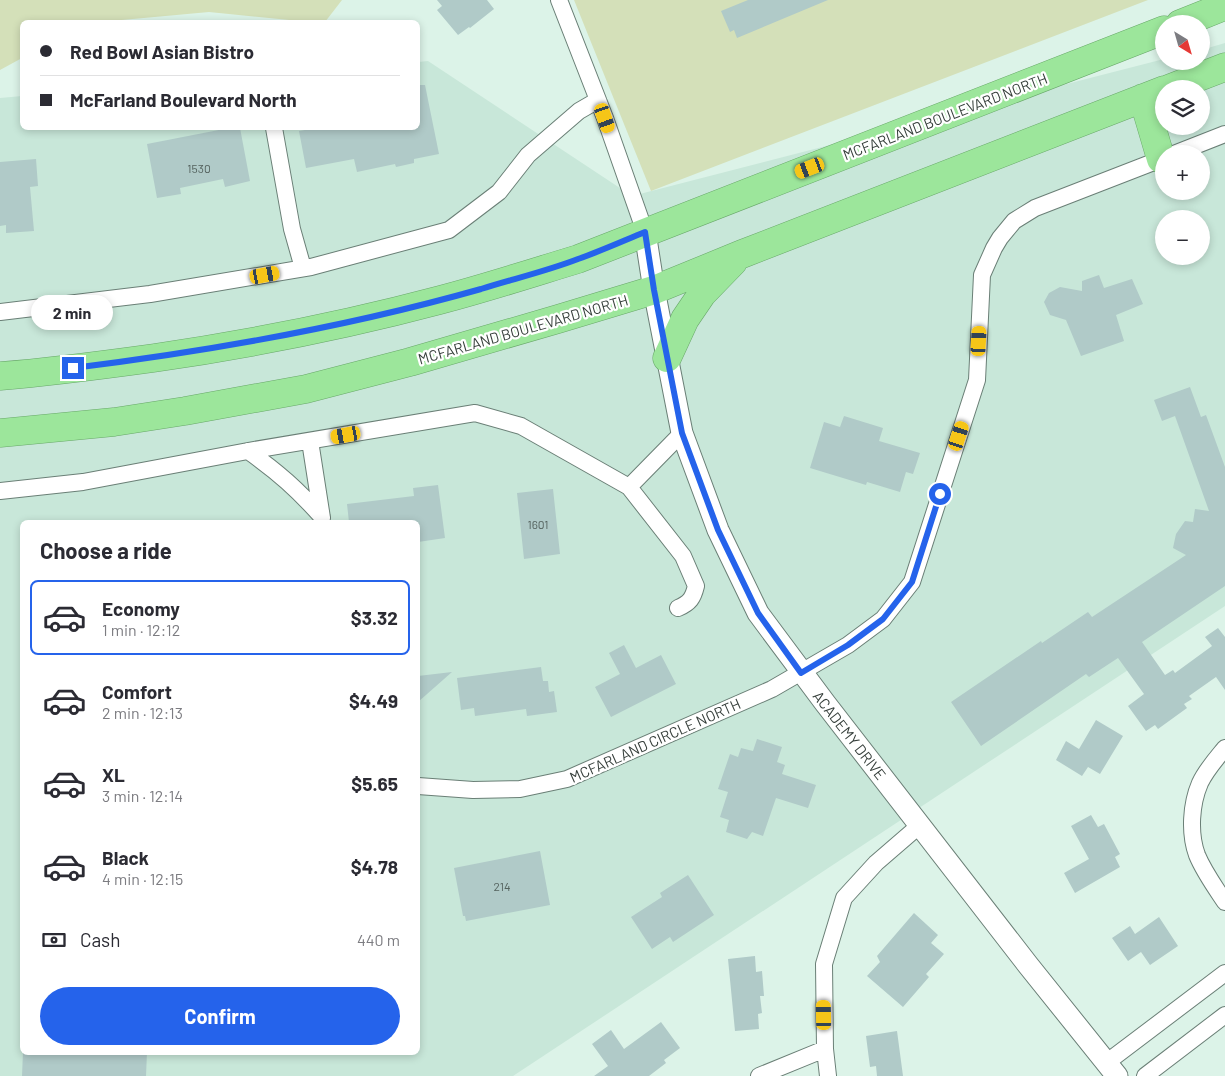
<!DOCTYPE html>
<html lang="en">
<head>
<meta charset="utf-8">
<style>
	body { margin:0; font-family:Barlow,sans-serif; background:#f2f2f3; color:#2b2b33; height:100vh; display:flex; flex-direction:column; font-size:19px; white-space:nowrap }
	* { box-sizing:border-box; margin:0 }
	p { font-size:16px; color:#7c7c81 }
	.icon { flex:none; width:28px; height:28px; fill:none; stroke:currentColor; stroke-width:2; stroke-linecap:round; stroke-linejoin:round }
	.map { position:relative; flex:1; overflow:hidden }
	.side { position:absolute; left:20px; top:520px; width:400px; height:535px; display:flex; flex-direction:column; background:#fff; border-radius:8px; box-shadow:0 2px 8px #0003 }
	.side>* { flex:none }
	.hud { position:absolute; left:20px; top:20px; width:400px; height:110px; border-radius:8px; box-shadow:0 2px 8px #0003; display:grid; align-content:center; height:110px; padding:0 20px; background:#fff }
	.needle { width:32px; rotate:143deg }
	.buttons { position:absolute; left:1155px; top:15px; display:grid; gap:10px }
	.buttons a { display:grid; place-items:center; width:55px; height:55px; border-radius:50%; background:#fff; box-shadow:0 2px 8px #0003; font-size:25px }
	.end { position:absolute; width:22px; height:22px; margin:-11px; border:6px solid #2563eb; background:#fff; box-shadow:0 0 0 2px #fff }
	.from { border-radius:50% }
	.bubble { position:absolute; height:35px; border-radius:18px; background:#fff; box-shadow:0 2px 8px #0003; font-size:16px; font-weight:700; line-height:35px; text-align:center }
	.car { position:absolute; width:15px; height:30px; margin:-15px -8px; border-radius:6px; box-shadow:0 0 4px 1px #0007; background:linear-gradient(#f5c518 24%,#345 0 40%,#f5c518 0 76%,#345 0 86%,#f5c518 0) }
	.hud b { display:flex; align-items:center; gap:18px; height:48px; font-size:19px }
	.hud b+b { border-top:1px solid #e1e1e2 }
	.hud i { width:12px; height:12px; background:#2b2b33 }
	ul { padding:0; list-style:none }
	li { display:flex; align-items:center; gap:15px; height:75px; margin:0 10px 8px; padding:0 10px; border:2px solid transparent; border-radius:8px }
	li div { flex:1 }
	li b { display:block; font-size:19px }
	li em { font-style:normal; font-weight:700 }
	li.active { border-color:#2563eb }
	li>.icon { width:45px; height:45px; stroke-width:1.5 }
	h2 { padding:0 20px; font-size:22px; line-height:60px }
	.pay { display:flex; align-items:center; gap:12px; height:55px; padding:0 20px; font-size:19px }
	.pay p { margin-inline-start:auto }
	.primary-button { display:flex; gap:10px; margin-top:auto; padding:10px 20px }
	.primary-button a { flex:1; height:58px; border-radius:30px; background:#2563eb; color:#fff; font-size:20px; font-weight:700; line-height:58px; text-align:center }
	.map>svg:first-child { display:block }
</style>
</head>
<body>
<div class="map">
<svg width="1225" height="1076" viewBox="0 0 1225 1076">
	<rect width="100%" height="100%" fill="#dcf3e8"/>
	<path fill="#c8e7d9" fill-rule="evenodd" d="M1225,43V606L513,1076H0V98L22,96V128H418V62L428,61L632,196L1164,59V61H1201V50ZM1164,89H1201V126H1164ZM1164,154H1201V191H1164ZM1164,219H1201V256H1164ZM22,522H418V1052H22Z"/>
	<path fill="#d4e0b9" d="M0,0H342L325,22H309L209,12L100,22H22V58L0,70Z
		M574,0H1148L651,191Z"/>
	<path fill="#b0cac8" d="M437,0H487L494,9L470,28L469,27L458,35L437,10L442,6Z
		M748,0H828L737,38L734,30L730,32L721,11Z
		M418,85H425L439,154L414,159V163L396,167L395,164L357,172L354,159L306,168L299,131L317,128H418Z
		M229,128H240L250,181L225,187L223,179L180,188L181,194L157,198L147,144Z
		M36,159L38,186L30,187L34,231L6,233V225L0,226V162Z
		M1099,275L1104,288L1132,279L1143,304L1116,315L1124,341L1081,356L1066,320L1050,315L1044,302L1049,293L1060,287L1082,291V281Z
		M1190,387L1201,417L1206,415L1225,467V586L1142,642L1165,675L1173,670L1175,673L1212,646L1205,637L1218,628L1225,637V690L1216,677L1189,696L1192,699L1184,704L1187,708L1158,729L1155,725L1146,731L1128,706L1144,694L1118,658L1089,677L1086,674L981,746L951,702L1041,641L1042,643L1088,612L1092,617L1186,555L1173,548L1176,534L1185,521L1193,522L1195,509L1209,511L1175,416L1162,421L1154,400Z
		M844,416L883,428L879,441L920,453L913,474L906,472L900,492L867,482L866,485L810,468L824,422L840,427Z
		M438,485L445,538L418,542V522H349L347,504L414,496L413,488Z
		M553,489L560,554L524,559L517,493Z
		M624,645L636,668L661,655L676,684L611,717L595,687L620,674L609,653Z
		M541,667L543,681H548L549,692L554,691L557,712L527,716L526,709L475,716L474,708L461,710L457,678Z
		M452,672L418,702V676Z
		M1096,720L1123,736L1100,774L1088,767L1082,776L1056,760L1066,741L1079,749Z
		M757,739L782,747L777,762L785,765L782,774L816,785L808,808L776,798L763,836L752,832L747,839L726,832L729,820L720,817L728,792L718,789L730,754L738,757L741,748L753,751Z
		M1091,815L1098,827L1104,824L1120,854L1115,857L1120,867L1075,893L1064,873L1089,859L1071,826Z
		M540,851L550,905L466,921L465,916H463L454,868Z
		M688,875L714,915L673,942L670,937L652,949L631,917L662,897L660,893Z
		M914,913L938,935L931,943L944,954L926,974L929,977L903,1007L867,976L880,962L877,956Z
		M1159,917L1178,946L1150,965L1141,952L1128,961L1112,938L1130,926L1135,934Z
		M755,956L756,972L762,971L764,996H760L762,1013L758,1014L759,1029L735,1031L728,959Z
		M661,1022L680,1048L664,1060L666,1063L649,1076H594L608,1066L592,1044L611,1030L624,1049Z
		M897,1031L903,1076H877L876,1066L870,1067L866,1036Z
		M23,1052H147L146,1076H22Z"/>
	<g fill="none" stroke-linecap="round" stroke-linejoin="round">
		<g stroke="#6a7f76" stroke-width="18">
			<path id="minor" d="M559,0L605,118L645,232
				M274,128L292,229L303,268
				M1174,154L1225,134
				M0,312L150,294L311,267L449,230L499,192L528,155L579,111L598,100
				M310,441L322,518
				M248,451C278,472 298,490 322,517
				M629,487L682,433
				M0,491L83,482L248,451L475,413L521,426L629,487L683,556L696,586C693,598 690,603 678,608
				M1225,748C1216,759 1206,770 1200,783C1191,804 1189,833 1197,855C1204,872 1215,887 1225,902
				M418,786L473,790L520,789L567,779L772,689L848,645L883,619L912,582L977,380L982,275L994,248L1000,238L1014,221L1035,208L1164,158
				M1106,1063L1225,973
				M759,1076L825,1049
				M828,1076L825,1049L824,964L844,898L876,863L920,825
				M1145,1076L1225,1015"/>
		</g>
		<g stroke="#6a7f76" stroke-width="23">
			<path id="tertiary" d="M645,232L654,290L682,433L718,530L758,613L825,703L1028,965L1117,1076"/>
		</g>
		<g stroke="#68a869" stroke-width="29">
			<path id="trunk" d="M1180,24L1225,6
				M1168,89L1225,67
				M1143,98L1161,159
				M667,358L685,319L702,294L733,262
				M0,376C51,372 103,365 154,358C250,344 346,325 440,300C486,288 532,273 578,259L1164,30
				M0,433L114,422L185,411L306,389L410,362L558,319L654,290L742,254L1164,90"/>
		</g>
		<use href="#minor" stroke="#fff" stroke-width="16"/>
		<use href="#tertiary" stroke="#fff" stroke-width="21"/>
		<use href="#trunk" stroke="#9ce69b" stroke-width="28"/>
	</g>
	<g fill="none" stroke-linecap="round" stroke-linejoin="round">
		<path stroke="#2563eb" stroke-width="6" d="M73,368C211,351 347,327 481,289C513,279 547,271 578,259C601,251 623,241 645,232L654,290L682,433L718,530L758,613L801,673L848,645L883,619L912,582L940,494"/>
	</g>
	<g text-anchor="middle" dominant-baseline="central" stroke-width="4.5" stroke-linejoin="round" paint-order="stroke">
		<g font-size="12" fill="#54625e">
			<text x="199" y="168">1530</text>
			<text x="538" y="524">1601</text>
			<text x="502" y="886">214</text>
		</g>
		<g font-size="15" fill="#363f3b" stroke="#fff">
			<text transform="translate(945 116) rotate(-21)">MCFARLAND BOULEVARD NORTH</text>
			<text transform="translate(523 329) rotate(-16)">MCFARLAND BOULEVARD NORTH</text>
			<text transform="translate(850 735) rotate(52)">ACADEMY DRIVE</text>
			<text transform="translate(655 740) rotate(-24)">MCFARLAND CIRCLE NORTH</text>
		</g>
	</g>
</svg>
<div class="buttons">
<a><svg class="needle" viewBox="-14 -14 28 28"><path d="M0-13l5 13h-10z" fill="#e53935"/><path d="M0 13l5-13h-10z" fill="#7c7c81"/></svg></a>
<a><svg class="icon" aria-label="layers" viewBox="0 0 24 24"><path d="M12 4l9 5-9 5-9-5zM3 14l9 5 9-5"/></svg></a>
<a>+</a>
<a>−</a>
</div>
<i class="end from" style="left:940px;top:494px"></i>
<i class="end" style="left:73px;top:368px"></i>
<div class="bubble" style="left:31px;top:295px;width:82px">2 min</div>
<i class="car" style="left:605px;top:118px;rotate:161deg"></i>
<i class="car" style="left:810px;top:168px;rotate:249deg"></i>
<i class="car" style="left:265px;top:275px;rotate:80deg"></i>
<i class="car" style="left:979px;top:341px;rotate:3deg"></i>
<i class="car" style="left:346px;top:435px;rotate:260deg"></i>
<i class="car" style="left:959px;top:436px;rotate:18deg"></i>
<i class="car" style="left:824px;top:1015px;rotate:359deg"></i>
<div class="hud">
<b><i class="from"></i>Red Bowl Asian Bistro</b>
<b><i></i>McFarland Boulevard North</b>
</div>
<section class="side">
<h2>Choose a ride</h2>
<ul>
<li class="active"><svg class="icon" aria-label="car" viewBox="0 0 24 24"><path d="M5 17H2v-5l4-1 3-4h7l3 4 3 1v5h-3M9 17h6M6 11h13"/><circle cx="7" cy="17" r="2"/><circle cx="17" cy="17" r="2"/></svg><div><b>Economy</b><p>1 min · 12:12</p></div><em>$3.32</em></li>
<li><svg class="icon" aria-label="car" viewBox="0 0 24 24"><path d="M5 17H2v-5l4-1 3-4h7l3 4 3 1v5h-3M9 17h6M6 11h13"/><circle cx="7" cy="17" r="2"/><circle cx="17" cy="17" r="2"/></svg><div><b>Comfort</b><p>2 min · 12:13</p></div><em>$4.49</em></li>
<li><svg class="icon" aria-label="car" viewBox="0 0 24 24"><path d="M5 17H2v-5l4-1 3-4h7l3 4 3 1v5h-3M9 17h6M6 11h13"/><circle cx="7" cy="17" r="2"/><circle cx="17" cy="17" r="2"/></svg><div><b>XL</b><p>3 min · 12:14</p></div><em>$5.65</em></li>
<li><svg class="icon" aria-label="car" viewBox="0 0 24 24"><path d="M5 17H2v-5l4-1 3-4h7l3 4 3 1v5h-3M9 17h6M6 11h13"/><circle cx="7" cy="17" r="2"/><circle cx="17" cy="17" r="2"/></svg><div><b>Black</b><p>4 min · 12:15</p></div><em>$4.78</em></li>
</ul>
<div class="pay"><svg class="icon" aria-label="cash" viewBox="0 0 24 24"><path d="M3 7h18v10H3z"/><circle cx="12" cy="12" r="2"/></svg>Cash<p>440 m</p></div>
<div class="primary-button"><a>Confirm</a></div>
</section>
</div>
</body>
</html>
